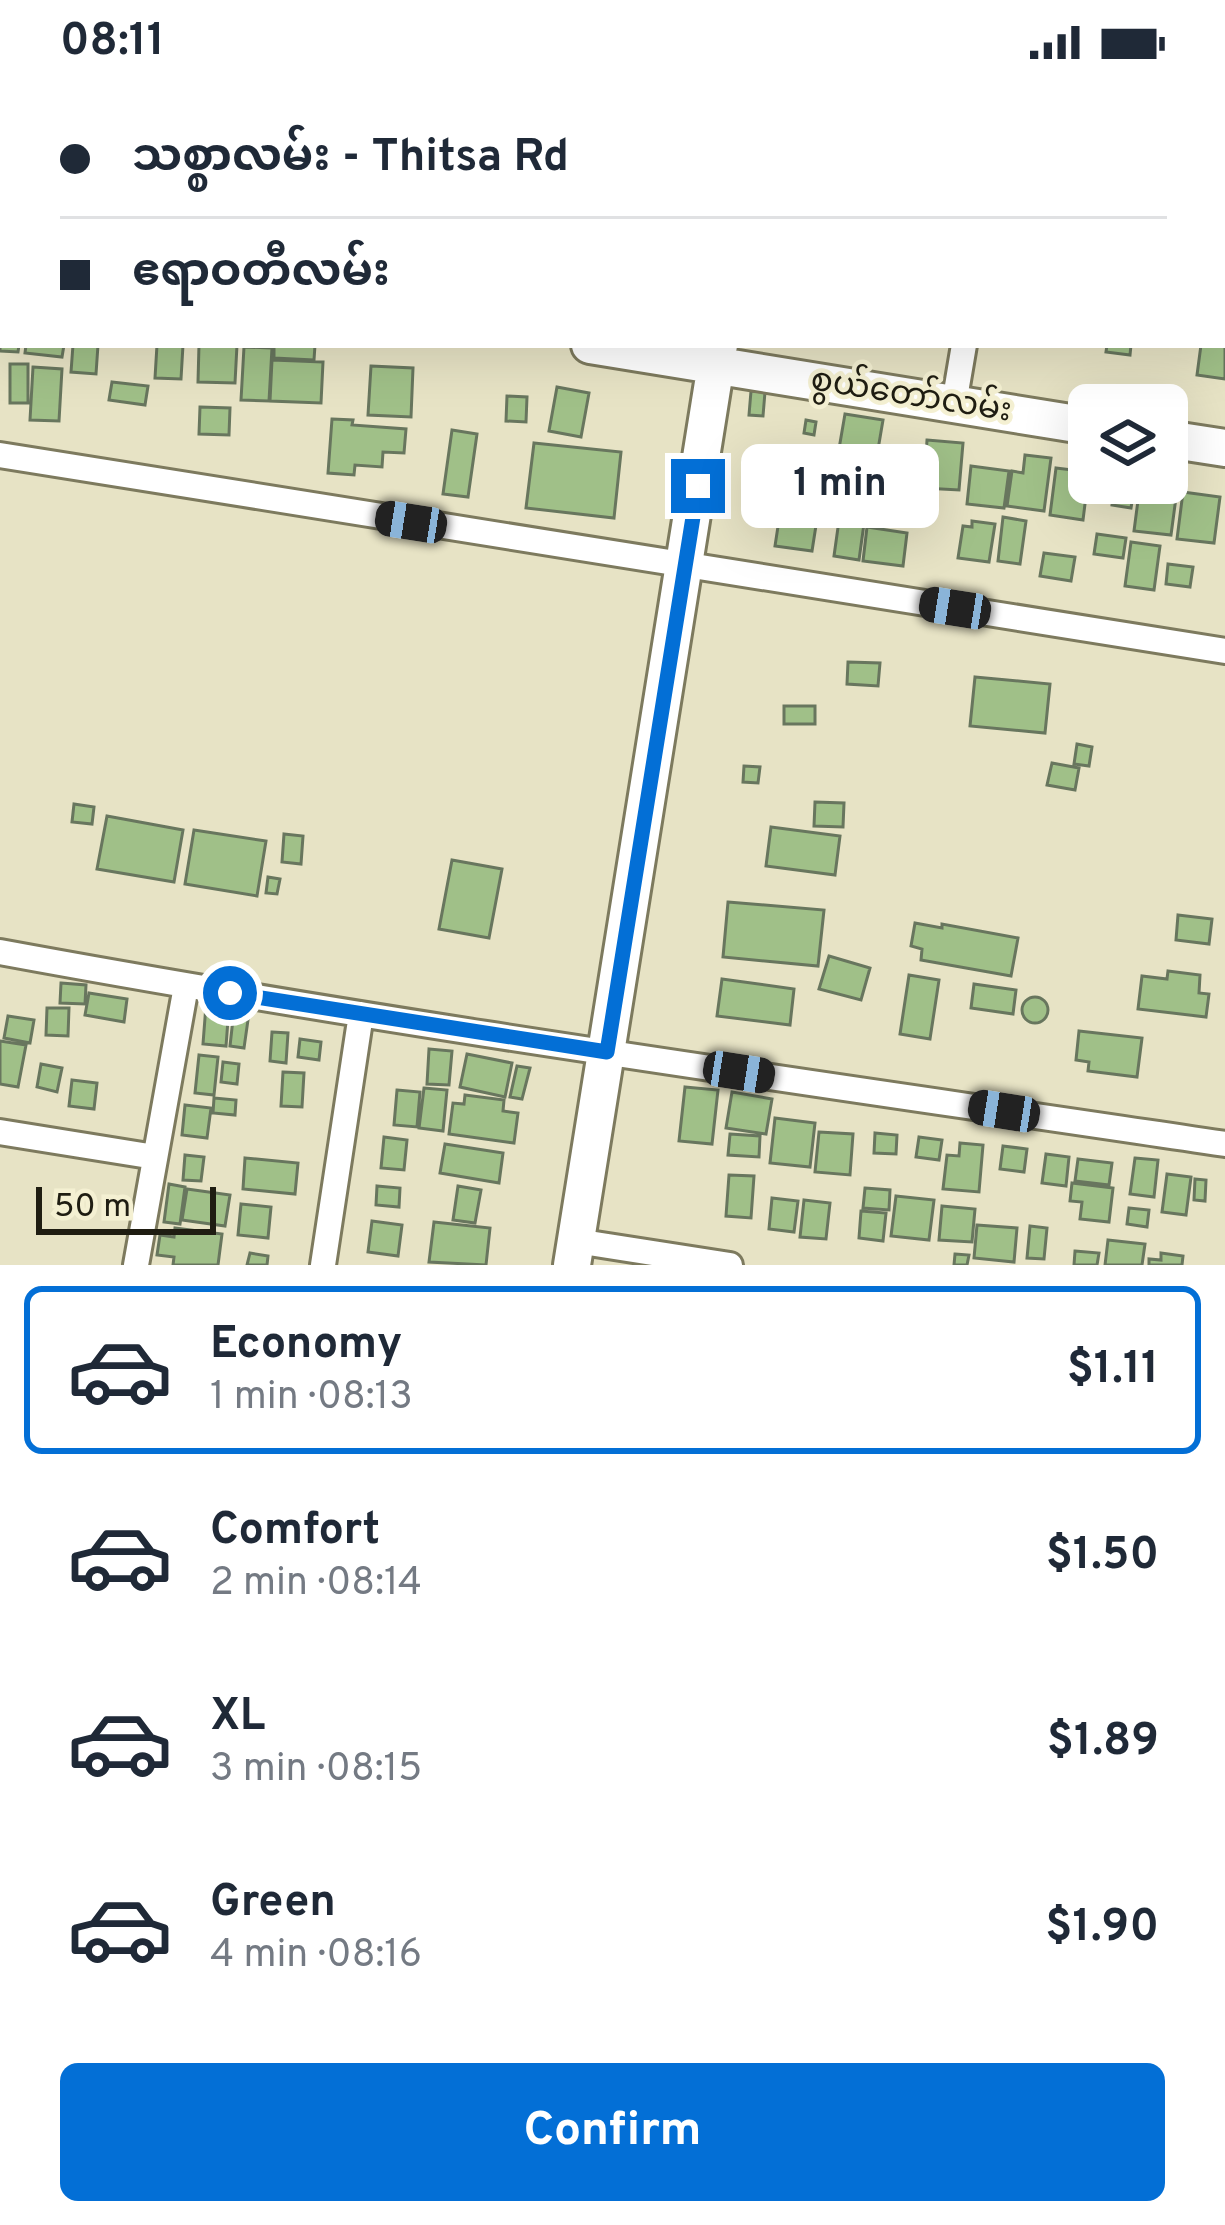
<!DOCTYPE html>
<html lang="en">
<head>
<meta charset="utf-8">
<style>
	body { margin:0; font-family:Overpass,"Noto Sans Myanmar",sans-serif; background:#f2f2f3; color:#1f2937; height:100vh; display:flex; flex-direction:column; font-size:45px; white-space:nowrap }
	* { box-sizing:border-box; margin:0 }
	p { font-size:39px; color:#747a83 }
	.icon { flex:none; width:66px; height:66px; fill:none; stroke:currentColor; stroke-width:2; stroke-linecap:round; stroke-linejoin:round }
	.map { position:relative; height:1181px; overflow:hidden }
	.sheet { display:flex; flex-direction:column; background:#fff; flex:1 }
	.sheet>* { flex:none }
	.hud { position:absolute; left:0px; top:0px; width:1227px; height:264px; box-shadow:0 12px 48px #0002; display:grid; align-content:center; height:264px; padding:0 60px; background:#fff }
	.tools { position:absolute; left:1068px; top:300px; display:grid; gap:24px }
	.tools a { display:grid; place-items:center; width:120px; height:120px; border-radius:18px; background:#fff; box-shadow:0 12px 48px #0002; font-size:60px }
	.scale { position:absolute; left:36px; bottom:30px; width:180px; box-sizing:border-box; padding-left:12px; border:6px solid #1f1d12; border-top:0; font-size:33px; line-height:42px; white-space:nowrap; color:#1f1d12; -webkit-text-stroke:9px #f4f0d2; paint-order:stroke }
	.end { position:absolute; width:54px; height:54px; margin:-27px; border:15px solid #036fd6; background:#fff; box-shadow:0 0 0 6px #fff }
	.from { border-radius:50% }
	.bubble { position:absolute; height:84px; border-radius:18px; background:#fff; box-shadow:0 12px 48px #0002; font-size:39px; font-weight:700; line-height:84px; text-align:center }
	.car { position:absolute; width:36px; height:72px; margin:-36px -18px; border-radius:15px; box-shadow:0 0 9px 3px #0007; background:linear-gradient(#222 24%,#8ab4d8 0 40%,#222 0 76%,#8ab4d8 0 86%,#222 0) }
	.hud b { display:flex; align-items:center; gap:42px; height:114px; font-size:45px }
	.hud b+b { border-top:3px solid #e0e1e3 }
	.hud i { width:30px; height:30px; background:#1f2937 }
	ul { padding:21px 0 0; list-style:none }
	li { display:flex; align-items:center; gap:36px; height:168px; margin:0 24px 18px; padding:0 36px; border:6px solid transparent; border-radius:18px }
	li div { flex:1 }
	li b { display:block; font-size:45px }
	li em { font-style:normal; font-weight:700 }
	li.selected { border-color:#036fd6 }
	li>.icon { width:108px; height:108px; stroke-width:1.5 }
	.action { display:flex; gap:24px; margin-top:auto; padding:24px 60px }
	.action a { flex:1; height:138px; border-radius:18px; background:#036fd6; color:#fff; font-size:48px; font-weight:700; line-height:138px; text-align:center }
	.status { display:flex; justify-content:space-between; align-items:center; height:84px; padding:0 60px; background:#fff; direction:ltr }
	.status svg { height:33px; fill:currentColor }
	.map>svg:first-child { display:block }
</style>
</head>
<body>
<div class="status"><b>08:11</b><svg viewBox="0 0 49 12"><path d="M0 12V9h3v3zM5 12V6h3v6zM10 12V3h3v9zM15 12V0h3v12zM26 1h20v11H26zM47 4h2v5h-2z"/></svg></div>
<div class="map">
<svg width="1225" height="1181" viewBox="0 0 1225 1181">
	<rect width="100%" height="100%" fill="#e7e3c5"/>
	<path fill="#a0c088" stroke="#68765e" stroke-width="3" d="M0,237L3,261H19L18,268L0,267Z
		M1225,260V295L1197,291L1201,261Z
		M26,261H64L62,273L25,269Z
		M73,261H98L96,290L71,288Z
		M157,261H183L181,295L155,294Z
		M199,261H237L235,299L198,298Z
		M274,261H315L314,276L274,274Z
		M1107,261H1131L1130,271L1106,268Z
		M244,263L272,264L269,317L241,316Z
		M272,276L323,278L321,319L270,317Z
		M10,280H28V319H10Z
		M371,282L413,284L411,333L368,331Z
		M33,283L62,285L59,337L30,336Z
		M112,298L148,302L145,321L109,316Z
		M557,303L589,309L581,353L549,347Z
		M751,307L765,308L763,332L749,331Z
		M507,312L527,313L526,338L506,337Z
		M200,323L230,324L229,351L199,350Z
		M845,330L883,336L873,395L835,388Z
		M332,335L353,336L352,341L406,345L404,369L383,368L382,383L355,381L354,391L328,389Z
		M806,336L816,338L814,351L804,349Z
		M452,346L477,350L468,413L443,410Z
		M927,356L963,359L959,406L924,404Z
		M534,359L621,368L614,434L526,424Z
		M892,366L913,371L906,404L875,397L881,368L891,370Z
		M1025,371L1051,374L1044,427L1007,422L1012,387L1023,389Z
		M971,382L1009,387L1004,424L967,420Z
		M1056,384L1089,388L1083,436L1050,431Z
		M785,397L822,403L812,467L775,462Z
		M1115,399H1135L1131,424L1112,421Z
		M1140,401L1177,406L1171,451L1134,447Z
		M1183,408L1220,413L1214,459L1177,455Z
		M842,415L867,418L859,476L834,472Z
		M1003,433L1026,437L1020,480L998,477Z
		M972,437L995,440L989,478L958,474L963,442L972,443Z
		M867,443L907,449L903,482L863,477Z
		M1097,450L1126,454L1123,474L1094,470Z
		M1131,458L1160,462L1154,506L1125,502Z
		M1044,469L1075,473L1071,497L1040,492Z
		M1168,480L1193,483L1190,503L1166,500Z
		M848,578L880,579L878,602L847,600Z
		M975,593L1050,600L1045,649L970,642Z
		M784,622H815V640H784Z
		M1077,660L1092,663L1089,682L1074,680Z
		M1052,679L1079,684L1075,706L1047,701Z
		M744,682L760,683L758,699L743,698Z
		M815,718L844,719L843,743L814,742Z
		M74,720L94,723L92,740L72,738Z
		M107,732L183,746L174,798L97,785Z
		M771,743L840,752L835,791L766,782Z
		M194,746L266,757L257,812L185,800Z
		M284,750L303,752L301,780L282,778Z
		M452,776L502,785L489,854L439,845Z
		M268,793L280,795L277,810L266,809Z
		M728,818L824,826L818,882L723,873Z
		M1178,831L1212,835L1209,860L1176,856Z
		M915,839L942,844V840L1018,854L1011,892L921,876L922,865L911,862Z
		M829,872L870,884L861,916L819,905Z
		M1168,887L1200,891L1199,909L1209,910L1206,933L1138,925L1142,892L1167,895Z
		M909,891L939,896L930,955L900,950Z
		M722,895L794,905L790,941L717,932Z
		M61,899L86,901L85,920L60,919Z
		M974,900L1016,906L1013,930L971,924Z
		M89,909L127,915L124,938L85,931Z
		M1022 926a13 13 0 1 1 26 0a13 13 0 1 1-26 0Z
		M206,921L229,923L226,962L203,960Z
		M47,924H69L68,952L46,951Z
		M8,932L34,936L30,959L4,954Z
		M233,935L248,936L244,964L230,962Z
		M1079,947L1142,954L1137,993L1088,987L1089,978L1076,976Z
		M272,948L288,949L286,979L270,977Z
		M300,955L321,958L319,976L298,973Z
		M0,957L26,961L18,1003L0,1000Z
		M429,965L452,967L449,1001L427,1000Z
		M467,970L512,979L505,1013L460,1003Z
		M199,971L218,973L214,1011L195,1009Z
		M223,978L239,980L237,1000L221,998Z
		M41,980L62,984L57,1008L37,1003Z
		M517,982L530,984L522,1015L510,1013Z
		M283,988L304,989L302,1023L281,1022Z
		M72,996L97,999L94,1025L69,1022Z
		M685,1003L718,1006L712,1060L679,1057Z
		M424,1004L447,1006L443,1047L419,1044Z
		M397,1006L420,1008L417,1043L394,1041Z
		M732,1008L772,1015L766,1050L726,1044Z
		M465,1011L504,1016L503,1027L518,1029L514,1059L449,1050L453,1019L464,1020Z
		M214,1014L236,1016L235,1031L213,1029Z
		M185,1021L211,1024L207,1054L182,1051Z
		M775,1034L815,1039L810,1083L770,1079Z
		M819,1048L853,1050L850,1091L815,1088Z
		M875,1049L897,1051L896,1070L874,1069Z
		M730,1050L760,1052L759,1073L728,1071Z
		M384,1053L407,1056L404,1086L381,1084Z
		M919,1053L942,1056L939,1076L916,1073Z
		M960,1059L983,1061L979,1108L943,1105L947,1071L959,1072Z
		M445,1060L503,1069L499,1099L440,1089Z
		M1003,1062L1027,1065L1024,1088L1000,1085Z
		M1046,1070L1069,1073L1066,1102L1042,1099Z
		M185,1071L204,1073L201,1097L183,1096Z
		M245,1074L298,1079L295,1110L243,1105Z
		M1135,1074L1158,1076L1154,1113L1130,1110Z
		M1078,1075L1112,1079L1109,1101L1075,1097Z
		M1167,1090L1191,1093L1186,1131L1162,1128Z
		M729,1091L754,1092L751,1134L726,1132Z
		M1195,1095L1206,1096L1205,1117L1194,1116Z
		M1072,1099L1113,1104L1109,1138L1080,1135L1082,1118L1070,1117Z
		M169,1100L185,1103L180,1140L164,1138Z
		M377,1102L400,1104L399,1123L376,1121Z
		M458,1102L481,1106L475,1139L453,1136Z
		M865,1104L890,1106L889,1126L863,1124Z
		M187,1105L230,1111L225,1142L182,1136Z
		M896,1112L934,1116L929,1156L891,1152Z
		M772,1114L798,1117L794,1148L769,1145Z
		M804,1116L830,1119L826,1155L800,1153Z
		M241,1120L271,1123L268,1154L238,1151Z
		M942,1122L975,1125L972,1158L939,1156Z
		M1129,1124L1149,1126L1147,1143L1127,1140Z
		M861,1127L886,1129L883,1157L859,1154Z
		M372,1137L402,1141L398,1172L368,1168Z
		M434,1138L490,1144L486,1181L429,1178Z
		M977,1141L1017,1144L1014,1178L974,1174Z
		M1030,1142L1047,1144L1044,1175L1027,1174Z
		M175,1144L222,1150L218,1181H173L174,1173L157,1171L160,1151L174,1153Z
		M1108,1156L1145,1160L1142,1181H1105Z
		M1075,1167L1099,1169L1097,1181H1074Z
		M250,1169L268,1172L267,1181H247Z
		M1161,1169L1183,1172L1182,1181H1149V1175L1161,1176Z
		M955,1170L969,1171L967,1181H954Z"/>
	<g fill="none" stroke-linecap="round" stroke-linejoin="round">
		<g stroke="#7d7a5e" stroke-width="30">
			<path id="street" d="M257,0L275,3
				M509,3L510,0
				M1006,3V0
				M1224,156H1225
				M954,320L964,261
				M0,371L1225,567
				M0,868C406,943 816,999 1225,1060
				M0,1048L155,1073
				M576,1157L730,1181
				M136,1181L186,902
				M323,1181L361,930"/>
		</g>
		<g stroke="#7d7a5e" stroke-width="42">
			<path id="secondary" d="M763,3V0
				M0,163L3,164
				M590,261L1089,342
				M1167,355L1225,364
				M572,1181L719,261"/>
		</g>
		<use href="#street" stroke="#fff" stroke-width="24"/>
		<use href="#secondary" stroke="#fff" stroke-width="36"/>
	</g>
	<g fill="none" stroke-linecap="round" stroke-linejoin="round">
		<path stroke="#036fd6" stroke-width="15" d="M230,909L607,968L698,402"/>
	</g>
	<g text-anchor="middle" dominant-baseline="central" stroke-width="9" stroke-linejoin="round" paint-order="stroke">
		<g font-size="33" fill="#1f1d12" stroke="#f4f0d2">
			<text transform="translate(911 313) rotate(9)">စွယ်တော်လမ်း</text>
		</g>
	</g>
</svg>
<div class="tools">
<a><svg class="icon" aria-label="layers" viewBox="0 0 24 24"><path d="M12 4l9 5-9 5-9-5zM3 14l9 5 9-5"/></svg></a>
</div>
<div class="scale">50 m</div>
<i class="end from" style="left:230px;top:909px"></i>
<i class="end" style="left:698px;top:402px"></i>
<div class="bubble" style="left:741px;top:360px;width:198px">1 min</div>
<i class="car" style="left:411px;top:438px;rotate:279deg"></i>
<i class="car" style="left:955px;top:524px;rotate:279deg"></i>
<i class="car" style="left:739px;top:988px;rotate:99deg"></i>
<i class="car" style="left:1004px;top:1027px;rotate:279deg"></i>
<div class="hud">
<b><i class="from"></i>သစ္စာလမ်း - Thitsa Rd</b>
<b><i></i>ဧရာဝတီလမ်း</b>
</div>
</div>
<section class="sheet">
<ul>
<li class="selected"><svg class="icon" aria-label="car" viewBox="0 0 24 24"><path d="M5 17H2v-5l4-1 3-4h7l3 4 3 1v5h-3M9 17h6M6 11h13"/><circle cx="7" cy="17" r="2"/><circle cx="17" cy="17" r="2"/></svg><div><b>Economy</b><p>1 min · 08:13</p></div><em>$1.11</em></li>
<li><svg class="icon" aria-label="car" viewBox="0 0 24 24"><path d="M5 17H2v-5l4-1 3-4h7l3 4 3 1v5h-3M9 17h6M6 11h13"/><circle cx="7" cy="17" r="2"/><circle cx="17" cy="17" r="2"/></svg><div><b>Comfort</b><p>2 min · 08:14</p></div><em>$1.50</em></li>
<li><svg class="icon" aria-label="car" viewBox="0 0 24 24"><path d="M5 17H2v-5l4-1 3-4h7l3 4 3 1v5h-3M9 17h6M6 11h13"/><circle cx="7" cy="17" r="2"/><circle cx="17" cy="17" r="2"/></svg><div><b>XL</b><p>3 min · 08:15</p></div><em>$1.89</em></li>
<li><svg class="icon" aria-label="car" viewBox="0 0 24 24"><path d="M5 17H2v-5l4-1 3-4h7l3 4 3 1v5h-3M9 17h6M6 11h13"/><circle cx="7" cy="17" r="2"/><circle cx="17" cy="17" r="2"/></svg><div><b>Green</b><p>4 min · 08:16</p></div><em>$1.90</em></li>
</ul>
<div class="action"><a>Confirm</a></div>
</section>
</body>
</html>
